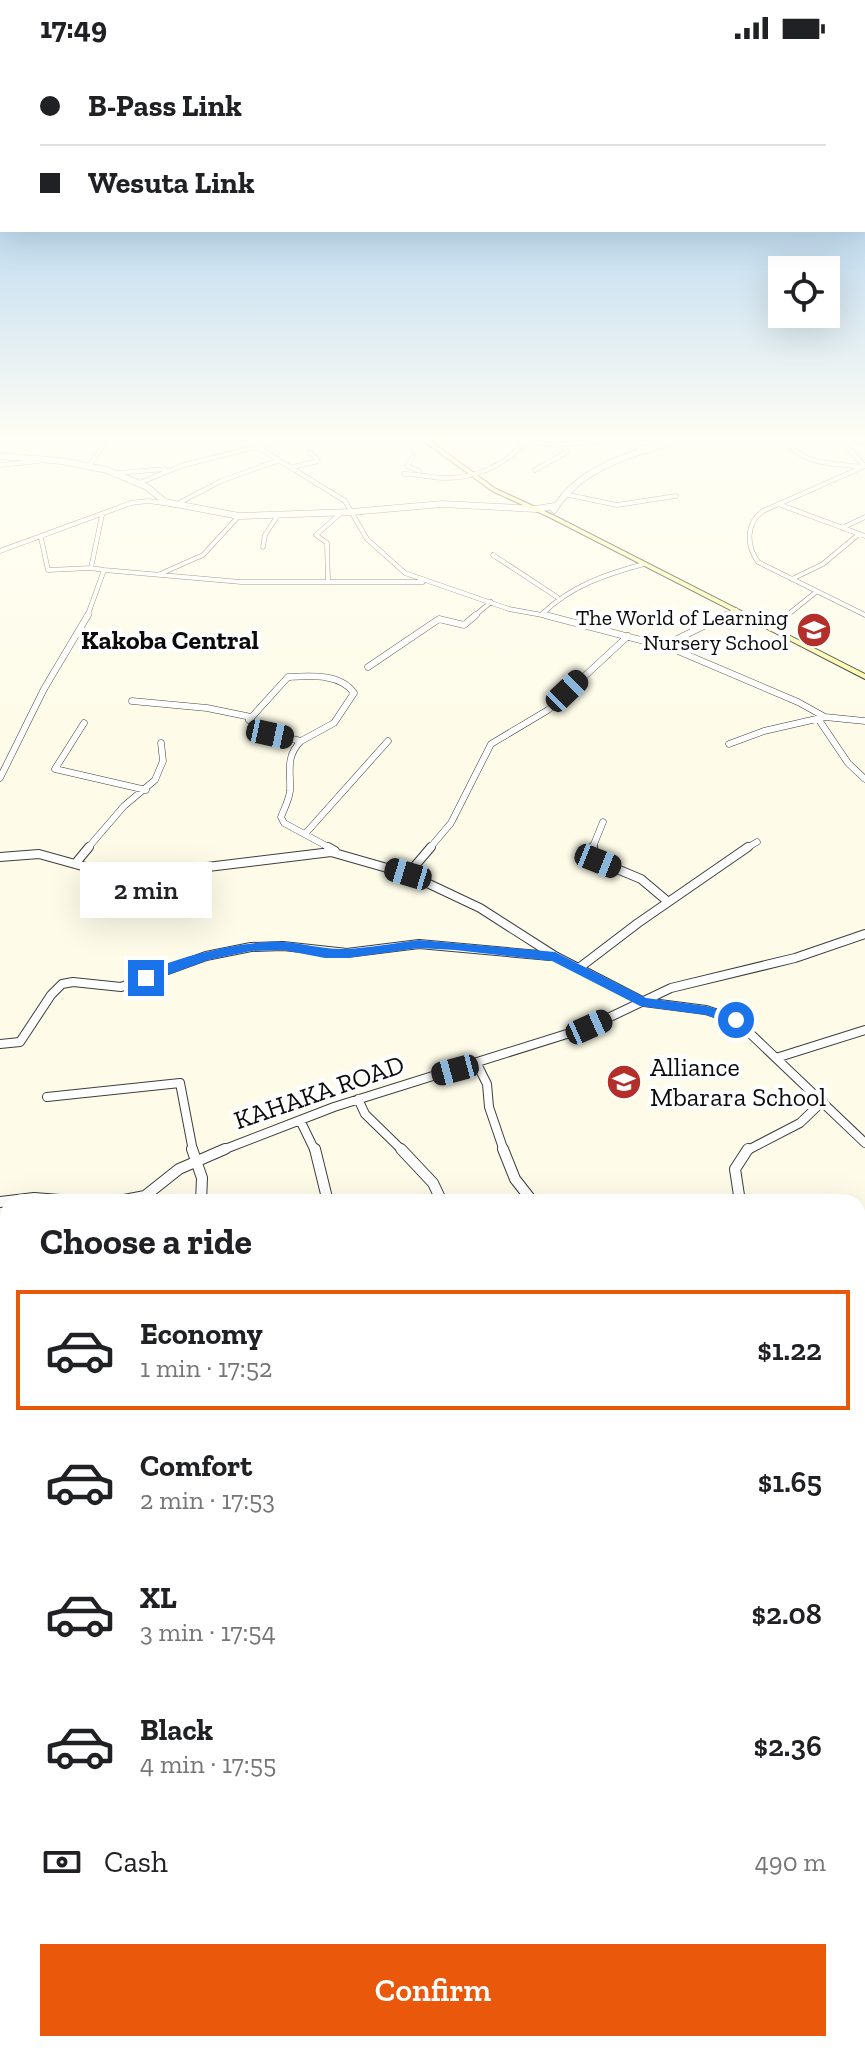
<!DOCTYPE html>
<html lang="en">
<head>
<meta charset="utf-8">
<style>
	body { margin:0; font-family:"Zilla Slab",serif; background:#f6f6f6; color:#202124; height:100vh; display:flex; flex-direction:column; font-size:30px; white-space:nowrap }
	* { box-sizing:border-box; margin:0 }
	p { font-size:26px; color:#757577 }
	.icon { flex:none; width:44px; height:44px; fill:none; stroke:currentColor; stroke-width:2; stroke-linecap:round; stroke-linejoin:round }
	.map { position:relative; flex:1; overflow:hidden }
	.panel { position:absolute; left:0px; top:1138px; width:866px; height:858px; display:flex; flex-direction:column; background:#fff; border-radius:24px 24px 0 0; box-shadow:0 8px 32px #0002 }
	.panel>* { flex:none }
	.banner { position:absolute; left:0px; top:0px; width:866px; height:176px; box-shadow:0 8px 32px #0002; display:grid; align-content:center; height:176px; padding:0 40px; background:#fff }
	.buttons { position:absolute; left:768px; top:200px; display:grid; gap:16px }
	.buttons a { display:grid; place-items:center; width:72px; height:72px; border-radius:0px; background:#fff; box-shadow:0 8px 32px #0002; font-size:40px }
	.end { position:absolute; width:36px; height:36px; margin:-18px; border:10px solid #1a73e8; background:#fff; box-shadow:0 0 0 4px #fff }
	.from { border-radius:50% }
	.bubble { position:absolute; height:56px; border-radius:0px; background:#fff; box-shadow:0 8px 32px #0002; font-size:26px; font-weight:600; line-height:56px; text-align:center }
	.car { position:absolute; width:24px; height:48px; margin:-24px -12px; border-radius:10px; box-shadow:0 0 6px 2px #0007; background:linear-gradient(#222 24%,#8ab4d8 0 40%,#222 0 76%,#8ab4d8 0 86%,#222 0) }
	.banner b { display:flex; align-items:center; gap:28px; height:76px; font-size:30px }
	.banner b+b { border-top:2px solid #e0e0e0 }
	.banner i { width:20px; height:20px; background:#202124 }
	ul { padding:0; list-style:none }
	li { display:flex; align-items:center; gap:24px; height:120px; margin:0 16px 12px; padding:0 24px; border:4px solid transparent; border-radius:0px }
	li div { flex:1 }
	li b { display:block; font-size:30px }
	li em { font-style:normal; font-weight:600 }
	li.selected { border-color:#ea580c }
	li>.icon { width:72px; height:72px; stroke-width:1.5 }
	h2 { padding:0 40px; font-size:36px; line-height:96px }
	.pay { display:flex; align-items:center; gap:20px; height:88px; padding:0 40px; font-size:30px }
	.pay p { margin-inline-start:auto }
	.action { display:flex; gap:16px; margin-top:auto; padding:16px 40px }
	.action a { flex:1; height:92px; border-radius:0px; background:#ea580c; color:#fff; font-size:32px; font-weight:600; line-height:92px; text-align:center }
	.status { display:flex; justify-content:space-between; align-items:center; height:56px; padding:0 40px; background:#fff; direction:ltr }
	.status svg { height:22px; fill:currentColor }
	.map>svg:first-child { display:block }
</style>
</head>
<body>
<div class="status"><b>17:49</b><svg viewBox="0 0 49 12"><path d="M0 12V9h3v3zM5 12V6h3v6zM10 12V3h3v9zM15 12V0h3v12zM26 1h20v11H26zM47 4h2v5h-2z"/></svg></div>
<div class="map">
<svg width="865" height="1995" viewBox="0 0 865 1995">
	<rect width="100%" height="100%" fill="#fefce9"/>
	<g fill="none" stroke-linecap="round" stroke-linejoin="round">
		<g stroke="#3e3e3e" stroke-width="5">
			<path id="minor-far4" d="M487,381L555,389L625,383L648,395
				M784,381C799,410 834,407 862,411
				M837,381L864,409
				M46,382L96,381
				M840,386L865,385
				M362,388L365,381
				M256,390L345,445L367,483L405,517L509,553L553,561
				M413,400L407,410L419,415
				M0,409L39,405
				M89,410L109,381
				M865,410L763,455C746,467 746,489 758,506L865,559
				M293,411L318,405L310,396
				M535,414L567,396L563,389
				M118,417L165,413
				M404,418C417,418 430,421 443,422C474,423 504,410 524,387
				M139,427L184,409L296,381
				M564,438L617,449L676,440
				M778,448L865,480
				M175,449L221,425L279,404
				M842,472L865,461
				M41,482L48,514L91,512
				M263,491L265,479L278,459
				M0,495L131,447L148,445L171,448
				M493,499L557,541
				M104,514L241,526H423
				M160,518L203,499L239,460
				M792,523L823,508L859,478
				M328,526L327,487L316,479L342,456
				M542,558C571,530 606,518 644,508
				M87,561L104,514L91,512L102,459
				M473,561L491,546
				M722,561L736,554
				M785,561L816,536"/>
		</g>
		<g stroke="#3e3e3e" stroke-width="7">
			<path id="minor-far3" d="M545,559L671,592L798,646L825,661L865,665
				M771,572L787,559
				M663,590L726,559
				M368,611L439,563L464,569L476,559
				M288,621C310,620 340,617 354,637L334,667L301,685L270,678L249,664Z
				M132,645L207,652L251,661
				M819,664L848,707L865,723
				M84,667L55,713L146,734
				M301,685C285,701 291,715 290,735C289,744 284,753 281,761L284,767L332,793
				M729,688L764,675L825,661
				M0,722L44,633L88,559
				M305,778L388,685
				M87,793L124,750L155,724L163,705L161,687
				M429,793L451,767L491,688L548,654L628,580
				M592,793L603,766
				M745,793L757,786"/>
		</g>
		<g stroke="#3e3e3e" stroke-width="10">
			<path id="minor-far2" d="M328,791L335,795
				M593,791V803L641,823L666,844
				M0,801L39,798L111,818H150L331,796L408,818L480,852L555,900L644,946L706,954L736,964L865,1087
				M75,808L89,791
				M408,818L431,791
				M579,912L638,867L748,791
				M0,988L20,986L51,939L62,928L73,926L121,931L206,900L251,891L283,890L347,897L419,888L550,900
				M776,1002L865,974
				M477,1008L487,1028L489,1051L504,1095
				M47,1041L180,1027L193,1095
				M358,1043L365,1058L403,1095
				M300,1064L315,1095
				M220,1095L334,1051L589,971L671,932L795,902L865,878
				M746,1095L800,1067L823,1045"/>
		</g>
		<g stroke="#3e3e3e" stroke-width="12">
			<path id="minor-far1" d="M192,1093L202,1122L201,1146
				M315,1093L328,1146
				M401,1093L433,1127L442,1146
				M503,1093L515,1123L533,1146
				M0,1146L34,1142L85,1146
				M114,1146L145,1140L179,1113L225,1093
				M740,1146L735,1113L748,1093
				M0,1336L8,1324
				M858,1446L865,1460"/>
		</g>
		<g stroke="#3e3e3e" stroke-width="15">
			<path id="minor" d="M0,1530L8,1528
				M862,1572L865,1608
				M865,1914V1934
				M858,1938L865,1944"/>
		</g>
		<g stroke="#3e3e3e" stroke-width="7">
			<path id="tertiary" d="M0,400L62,405L107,414L147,431L165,446L239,460L351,456L442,448L536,453L555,450
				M554,454C582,408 636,398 684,381"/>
		</g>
		<g stroke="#2d2d2d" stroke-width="2">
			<path id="secondary" d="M418,381H425L496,433L553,459L865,618V623L549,461L492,435Z"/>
		</g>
		<use href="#minor-far4" stroke="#fff" stroke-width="4"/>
		<use href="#minor-far3" stroke="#fff" stroke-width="6"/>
		<use href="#minor-far2" stroke="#fff" stroke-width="8"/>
		<use href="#minor-far1" stroke="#fff" stroke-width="10"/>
		<use href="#minor" stroke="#fff" stroke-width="13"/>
		<use href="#tertiary" stroke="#fff" stroke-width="6"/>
		<use href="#secondary" fill="#fcfaa7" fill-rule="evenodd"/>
	</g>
	<linearGradient id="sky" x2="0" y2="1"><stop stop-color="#91c1ec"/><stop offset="0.58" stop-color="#fffef5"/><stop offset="1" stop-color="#fffef5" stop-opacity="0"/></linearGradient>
	<rect width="865" height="660" fill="url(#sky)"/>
	<path fill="#1a73e8" d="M419,884L555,896L646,942L706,950L741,960L743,964L736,969L706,959L640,950L552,905L455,894L419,892L347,902H325L283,894L251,895L208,904L146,927L140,922C161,902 253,883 283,886C304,887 324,894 345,893C370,892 395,887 419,884Z"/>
	<defs>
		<g id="school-disc" transform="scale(1.8)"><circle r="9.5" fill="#b42f2a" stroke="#fff"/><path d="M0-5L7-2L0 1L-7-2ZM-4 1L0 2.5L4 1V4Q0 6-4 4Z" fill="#fff"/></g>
	</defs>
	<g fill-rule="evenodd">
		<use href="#school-disc" x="814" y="574"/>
		<use href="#school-disc" x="624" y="1026"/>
	</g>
	<g text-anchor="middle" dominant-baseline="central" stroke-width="8" stroke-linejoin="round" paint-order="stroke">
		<g font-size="22" fill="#0b0b0b" stroke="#fff" text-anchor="end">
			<text x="788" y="561">The World of Learning<tspan x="788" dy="25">Nursery School</tspan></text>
		</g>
		<g font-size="26" font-weight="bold" fill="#0b0b0b" stroke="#fff">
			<text x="170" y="584">Kakoba Central</text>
		</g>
		<g font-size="26" fill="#0b0b0b" stroke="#fff" text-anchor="start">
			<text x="650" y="1011">Alliance<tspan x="650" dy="30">Mbarara School</tspan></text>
		</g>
		<g font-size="26" fill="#0b0b0b" stroke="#fff">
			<text transform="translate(319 1036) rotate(-19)">KAHAKA ROAD</text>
		</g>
	</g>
</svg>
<div class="buttons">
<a><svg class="icon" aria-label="locate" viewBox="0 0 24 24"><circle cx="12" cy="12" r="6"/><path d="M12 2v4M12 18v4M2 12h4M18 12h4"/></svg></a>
</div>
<i class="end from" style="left:736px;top:964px"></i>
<i class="end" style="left:146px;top:922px"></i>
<div class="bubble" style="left:80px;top:806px;width:132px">2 min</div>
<i class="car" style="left:567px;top:635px;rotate:46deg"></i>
<i class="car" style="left:270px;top:678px;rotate:102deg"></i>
<i class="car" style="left:598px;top:805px;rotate:112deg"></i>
<i class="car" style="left:408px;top:818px;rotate:287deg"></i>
<i class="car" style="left:589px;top:971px;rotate:66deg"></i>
<i class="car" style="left:455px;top:1014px;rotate:255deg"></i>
<div class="banner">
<b><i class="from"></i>B-Pass Link</b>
<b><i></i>Wesuta Link</b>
</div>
<section class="panel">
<h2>Choose a ride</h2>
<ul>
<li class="selected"><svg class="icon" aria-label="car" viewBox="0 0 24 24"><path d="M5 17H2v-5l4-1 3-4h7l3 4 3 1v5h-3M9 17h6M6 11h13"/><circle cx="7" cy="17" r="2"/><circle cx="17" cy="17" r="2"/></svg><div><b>Economy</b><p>1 min · 17:52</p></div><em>$1.22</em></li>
<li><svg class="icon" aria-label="car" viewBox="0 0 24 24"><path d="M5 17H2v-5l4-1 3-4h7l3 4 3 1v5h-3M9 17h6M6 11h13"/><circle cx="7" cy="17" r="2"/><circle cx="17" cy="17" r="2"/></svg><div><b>Comfort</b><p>2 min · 17:53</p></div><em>$1.65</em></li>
<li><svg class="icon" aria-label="car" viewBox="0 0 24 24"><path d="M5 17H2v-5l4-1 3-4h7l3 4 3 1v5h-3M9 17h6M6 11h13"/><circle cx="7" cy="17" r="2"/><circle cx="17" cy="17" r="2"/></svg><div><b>XL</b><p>3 min · 17:54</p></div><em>$2.08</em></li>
<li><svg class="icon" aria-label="car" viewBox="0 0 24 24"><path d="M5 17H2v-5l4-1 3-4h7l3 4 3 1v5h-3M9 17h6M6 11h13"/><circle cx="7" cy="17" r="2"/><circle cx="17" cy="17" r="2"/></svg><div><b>Black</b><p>4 min · 17:55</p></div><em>$2.36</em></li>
</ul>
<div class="pay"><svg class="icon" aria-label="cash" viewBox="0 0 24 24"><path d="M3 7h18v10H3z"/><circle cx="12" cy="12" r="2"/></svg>Cash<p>490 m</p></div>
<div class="action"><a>Confirm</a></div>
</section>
</div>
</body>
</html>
